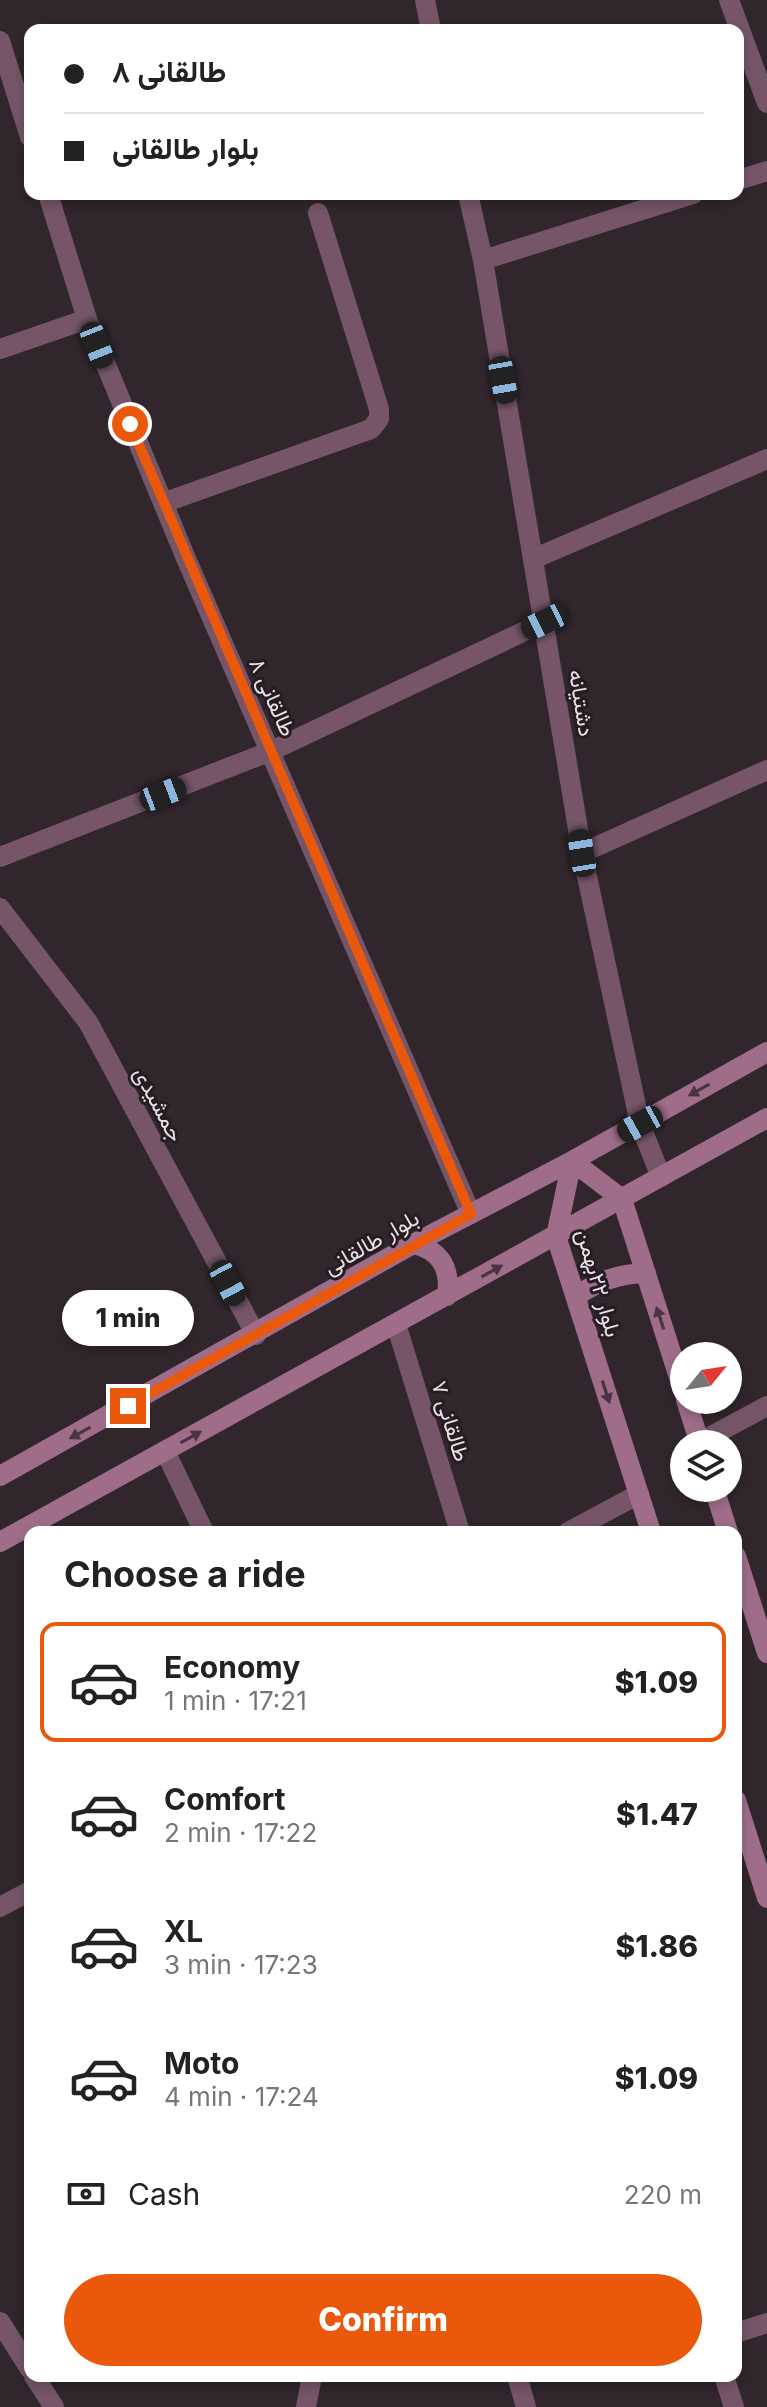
<!DOCTYPE html>
<html lang="en">
<head>
<meta charset="utf-8">
<style>
	body { margin:0; font-family:Inter,Vazirmatn,sans-serif; background:#f6f6f6; color:#222; height:100vh; display:flex; flex-direction:column; font-size:30px; white-space:nowrap }
	* { box-sizing:border-box; margin:0 }
	p { font-size:26px; color:#767676 }
	.icon { flex:none; width:44px; height:44px; fill:none; stroke:currentColor; stroke-width:2; stroke-linecap:round; stroke-linejoin:round }
	.map { position:relative; flex:1; overflow:hidden }
	.drawer { position:absolute; left:24px; top:1526px; width:718px; height:856px; display:flex; flex-direction:column; background:#fff; border-radius:16px; box-shadow:0 4px 12px #0003 }
	.drawer>* { flex:none }
	.banner { position:absolute; left:24px; top:24px; width:720px; height:176px; border-radius:16px; box-shadow:0 4px 12px #0003; display:grid; align-content:center; height:176px; padding:0 40px; background:#fff }
	.needle { width:52px; rotate:60deg }
	.controls { position:absolute; left:670px; top:1342px; display:grid; gap:16px }
	.controls a { display:grid; place-items:center; width:72px; height:72px; border-radius:50%; background:#fff; box-shadow:0 4px 12px #0003; font-size:40px }
	.end { position:absolute; width:36px; height:36px; margin:-18px; border:10px solid #ea580c; background:#fff; box-shadow:0 0 0 4px #fff }
	.from { border-radius:50% }
	.bubble { position:absolute; height:56px; border-radius:28px; background:#fff; box-shadow:0 4px 12px #0003; font-size:26px; font-weight:800; line-height:56px; text-align:center }
	.car { position:absolute; width:24px; height:48px; margin:-24px -12px; border-radius:10px; box-shadow:0 0 6px 2px #0007; background:linear-gradient(#222 24%,#8ab4d8 0 40%,#222 0 76%,#8ab4d8 0 86%,#222 0) }
	.banner b { display:flex; align-items:center; gap:28px; height:76px; font-size:30px }
	.banner b+b { border-top:2px solid #e0e0e0 }
	.banner i { width:20px; height:20px; background:#222 }
	ul { padding:0; list-style:none }
	li { display:flex; align-items:center; gap:24px; height:120px; margin:0 16px 12px; padding:0 24px; border:4px solid transparent; border-radius:16px }
	li div { flex:1 }
	li b { display:block; font-size:30px }
	li em { font-style:normal; font-weight:800 }
	li.current { border-color:#ea580c }
	li>.icon { width:72px; height:72px; stroke-width:1.5 }
	h2 { padding:0 40px; font-size:36px; line-height:96px }
	.pay { display:flex; align-items:center; gap:20px; height:88px; padding:0 40px; font-size:30px }
	.pay p { margin-inline-start:auto }
	.action { display:flex; gap:16px; margin-top:auto; padding:16px 40px }
	.action a { flex:1; height:92px; border-radius:48px; background:#ea580c; color:#fff; font-size:32px; font-weight:800; line-height:92px; text-align:center }
	.map>svg:first-child { display:block }
</style>
</head>
<body>
<div class="map">
<svg width="767" height="2407" viewBox="0 0 767 2407">
	<rect width="100%" height="100%" fill="#30262c"/>
	<g fill="none" stroke-linecap="round" stroke-linejoin="round">
		<path stroke="#755567" stroke-width="20" d="M729,0L767,103
			M0,857L271,751"/>
		<path stroke="#755567" stroke-width="20" d="M425,0L431,30
			M0,41L30,137
			M738,180L767,171
			M48,194L87,319L185,556L471,1214
			M468,194L483,260L582,853L640,1124L661,1177
			M483,260L693,194
			M0,349L87,319
			M163,503L371,429L379,419V409L318,213
			M533,559L767,459
			M271,751L544,622
			M582,853L767,770
			M0,908L88,1022L256,1335
			M396,1324L460,1532
			M700,1442L767,1406
			M165,1451L204,1532
			M568,1532L639,1494
			M0,1907L30,1891
			M0,2322L30,2369
			M736,2333L767,2323
			M34,2376L54,2407
			M517,2376L526,2407
			M724,2376L734,2407
			M306,2407L312,2376"/>
		<path stroke="#9f6d8a" stroke-width="20" d="M413,1244C441,1250 451,1269 447,1296
			M576,1296C599,1281 618,1274 646,1273
			M686,1400L700,1444
			M0,1476L413,1244L572,1161L767,1052
			M714,1488L728,1532
			M651,1532L556,1236L572,1161L622,1199L684,1393
			M0,1542L767,1118
			M736,1556L767,1653
			M736,1800L767,1898"/>
	</g>
	<defs><path id="oneway-solid" d="M-6-.8H1V-3.2L6.5 0L1 3.2V.8H-6Z" transform="scale(2)"/></defs>
	<g fill="#4a3441">
		<use href="#oneway-solid" transform="translate(699 1090) rotate(151)"/>
		<use href="#oneway-solid" transform="translate(492 1271) rotate(-29)"/>
		<use href="#oneway-solid" transform="translate(660 1318) rotate(-108)"/>
		<use href="#oneway-solid" transform="translate(606 1392) rotate(72)"/>
		<use href="#oneway-solid" transform="translate(80 1433) rotate(151)"/>
		<use href="#oneway-solid" transform="translate(191 1437) rotate(-29)"/>
	</g>
	<g fill="none" stroke-linecap="round" stroke-linejoin="round">
		<path stroke="#ea580c" stroke-width="10" d="M128,1406L471,1214L130,424"/>
	</g>
	<g text-anchor="middle" dominant-baseline="central" stroke-width="6" stroke-linejoin="round" paint-order="stroke">
		<g font-size="22" fill="#e7e0e4" stroke="#261c22">
			<text transform="translate(273 697) rotate(66)">طالقانی ۸</text>
			<text transform="translate(582 703) rotate(81)">دشتیانه</text>
			<text transform="translate(159 1104) rotate(62)">جمشیدی</text>
			<text transform="translate(371 1242) rotate(-30)">بلوار طالقانی</text>
			<text transform="translate(599 1283) rotate(74)">بلوار ۲۲بهمن</text>
			<text transform="translate(451 1421) rotate(73)">طالقانی ۷</text>
		</g>
	</g>
</svg>
<div class="controls">
<a><svg class="needle" viewBox="-14 -14 28 28"><path d="M0-13l5 13h-10z" fill="#e53935"/><path d="M0 13l5-13h-10z" fill="#767676"/></svg></a>
<a><svg class="icon" aria-label="layers" viewBox="0 0 24 24"><path d="M12 4l9 5-9 5-9-5zM3 14l9 5 9-5"/></svg></a>
</div>
<i class="end from" style="left:130px;top:424px"></i>
<i class="end" style="left:128px;top:1406px"></i>
<div class="bubble" style="left:62px;top:1290px;width:132px">1 min</div>
<i class="car" style="left:97px;top:345px;rotate:158deg"></i>
<i class="car" style="left:503px;top:380px;rotate:170deg"></i>
<i class="car" style="left:544px;top:622px;rotate:244deg"></i>
<i class="car" style="left:163px;top:794px;rotate:69deg"></i>
<i class="car" style="left:582px;top:853px;rotate:351deg"></i>
<i class="car" style="left:640px;top:1124px;rotate:241deg"></i>
<i class="car" style="left:228px;top:1283px;rotate:152deg"></i>
<div class="banner">
<b><i class="from"></i>طالقانی ۸</b>
<b><i></i>بلوار طالقانی</b>
</div>
<section class="drawer">
<h2>Choose a ride</h2>
<ul>
<li class="current"><svg class="icon" aria-label="car" viewBox="0 0 24 24"><path d="M5 17H2v-5l4-1 3-4h7l3 4 3 1v5h-3M9 17h6M6 11h13"/><circle cx="7" cy="17" r="2"/><circle cx="17" cy="17" r="2"/></svg><div><b>Economy</b><p>1 min · 17:21</p></div><em>$1.09</em></li>
<li><svg class="icon" aria-label="car" viewBox="0 0 24 24"><path d="M5 17H2v-5l4-1 3-4h7l3 4 3 1v5h-3M9 17h6M6 11h13"/><circle cx="7" cy="17" r="2"/><circle cx="17" cy="17" r="2"/></svg><div><b>Comfort</b><p>2 min · 17:22</p></div><em>$1.47</em></li>
<li><svg class="icon" aria-label="car" viewBox="0 0 24 24"><path d="M5 17H2v-5l4-1 3-4h7l3 4 3 1v5h-3M9 17h6M6 11h13"/><circle cx="7" cy="17" r="2"/><circle cx="17" cy="17" r="2"/></svg><div><b>XL</b><p>3 min · 17:23</p></div><em>$1.86</em></li>
<li><svg class="icon" aria-label="car" viewBox="0 0 24 24"><path d="M5 17H2v-5l4-1 3-4h7l3 4 3 1v5h-3M9 17h6M6 11h13"/><circle cx="7" cy="17" r="2"/><circle cx="17" cy="17" r="2"/></svg><div><b>Moto</b><p>4 min · 17:24</p></div><em>$1.09</em></li>
</ul>
<div class="pay"><svg class="icon" aria-label="cash" viewBox="0 0 24 24"><path d="M3 7h18v10H3z"/><circle cx="12" cy="12" r="2"/></svg>Cash<p>220 m</p></div>
<div class="action"><a>Confirm</a></div>
</section>
</div>
</body>
</html>
